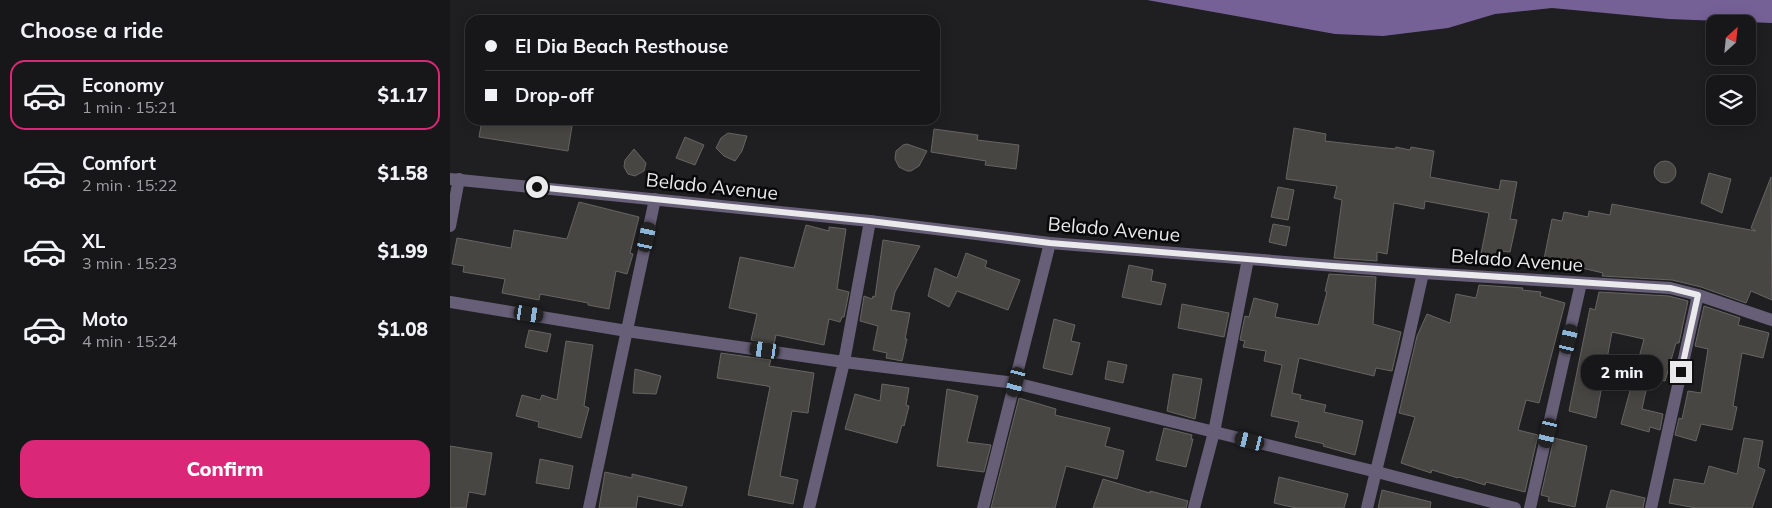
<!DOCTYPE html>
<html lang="en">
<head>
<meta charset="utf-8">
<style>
	body { margin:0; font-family:Mulish,sans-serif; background:#242326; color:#f1f3f6; height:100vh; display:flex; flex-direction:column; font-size:19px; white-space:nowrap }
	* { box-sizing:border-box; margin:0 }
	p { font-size:16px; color:#9e9fa2 }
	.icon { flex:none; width:28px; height:28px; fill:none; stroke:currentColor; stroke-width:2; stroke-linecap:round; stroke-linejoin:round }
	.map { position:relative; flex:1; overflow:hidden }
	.drawer { display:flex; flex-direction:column; background:#171619; width:450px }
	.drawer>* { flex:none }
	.banner { position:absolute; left:15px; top:15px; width:475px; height:110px; border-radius:15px; box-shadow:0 2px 12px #0003,0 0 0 1px #363538; display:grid; align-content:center; height:110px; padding:0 20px; background:#171619 }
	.needle { width:32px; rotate:27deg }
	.controls { position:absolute; left:1256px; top:15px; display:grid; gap:10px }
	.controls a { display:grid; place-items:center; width:50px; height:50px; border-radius:10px; background:#171619; box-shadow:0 2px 12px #0003,0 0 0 1px #363538; font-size:25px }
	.end { position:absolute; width:22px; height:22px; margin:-11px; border:6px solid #eae9ec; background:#111; box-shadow:0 0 0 2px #111 }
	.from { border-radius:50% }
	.bubble { position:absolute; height:35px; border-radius:15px; background:#171619; box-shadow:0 2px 12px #0003,0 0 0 1px #363538; font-size:16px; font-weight:800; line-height:35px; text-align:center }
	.car { position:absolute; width:15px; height:30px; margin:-15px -8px; border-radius:6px; box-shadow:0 0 4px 1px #0007; background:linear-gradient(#222 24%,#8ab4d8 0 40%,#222 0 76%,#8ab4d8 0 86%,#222 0) }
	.banner b { display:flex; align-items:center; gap:18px; height:48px; font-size:19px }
	.banner b+b { border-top:1px solid #363538 }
	.banner i { width:12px; height:12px; background:#f1f3f6 }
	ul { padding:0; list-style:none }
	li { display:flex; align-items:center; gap:15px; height:70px; margin:0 10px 8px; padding:0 10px; border:2px solid transparent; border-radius:15px }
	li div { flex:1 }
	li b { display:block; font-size:19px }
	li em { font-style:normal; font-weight:800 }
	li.active { border-color:#db2777 }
	li>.icon { width:45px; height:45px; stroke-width:1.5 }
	h2 { padding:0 20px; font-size:22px; line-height:60px }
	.cta { display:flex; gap:10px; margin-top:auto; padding:10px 20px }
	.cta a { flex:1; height:58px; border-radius:15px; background:#db2777; color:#fff; font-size:20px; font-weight:800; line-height:58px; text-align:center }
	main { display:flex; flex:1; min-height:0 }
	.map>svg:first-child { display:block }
</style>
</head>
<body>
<main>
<section class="drawer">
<h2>Choose a ride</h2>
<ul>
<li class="active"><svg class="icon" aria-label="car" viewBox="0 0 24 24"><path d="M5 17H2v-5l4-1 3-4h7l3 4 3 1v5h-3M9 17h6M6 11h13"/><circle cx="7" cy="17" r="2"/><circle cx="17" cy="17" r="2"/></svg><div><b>Economy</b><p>1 min · 15:21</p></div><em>$1.17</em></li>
<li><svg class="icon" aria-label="car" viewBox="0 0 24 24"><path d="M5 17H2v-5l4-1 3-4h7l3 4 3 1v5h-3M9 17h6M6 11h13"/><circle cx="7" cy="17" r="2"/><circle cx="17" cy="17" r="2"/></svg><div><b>Comfort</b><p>2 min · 15:22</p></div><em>$1.58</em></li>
<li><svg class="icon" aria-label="car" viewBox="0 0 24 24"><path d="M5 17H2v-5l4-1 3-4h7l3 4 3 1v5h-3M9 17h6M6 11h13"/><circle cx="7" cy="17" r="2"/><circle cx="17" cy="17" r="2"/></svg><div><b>XL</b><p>3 min · 15:23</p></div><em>$1.99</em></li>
<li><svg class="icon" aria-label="car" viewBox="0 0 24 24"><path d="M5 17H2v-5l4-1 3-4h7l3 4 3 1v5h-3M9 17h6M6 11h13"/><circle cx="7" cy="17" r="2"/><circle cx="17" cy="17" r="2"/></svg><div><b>Moto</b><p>4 min · 15:24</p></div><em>$1.08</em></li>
</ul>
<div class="cta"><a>Confirm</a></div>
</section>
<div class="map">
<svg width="1322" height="508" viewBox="0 0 1322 508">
	<rect width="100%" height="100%" fill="#1f1e21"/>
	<path fill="#766197" d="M697,0H1322V23L1219,19L1102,8L1045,14L998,28L933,36L885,34Z"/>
	<path fill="#484643" stroke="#676562" d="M32,120H123L118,151L29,137Z
		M844,128L876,134L875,141L945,149L946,147L960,150L961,147L984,151L980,177L1049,190L1051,180L1067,182L1060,219L1067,220L1060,252L1051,251L1048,263L1030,259L1039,213L975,201L974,209L944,203L937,254L927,252V261L884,258L892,200L884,198L887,186L836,179Z
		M484,129L528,135L527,140L569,145L566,169L535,165L536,161L481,152Z
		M278,133L297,136L292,151L285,161L274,156L266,148L271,138Z
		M235,137L254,145L245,165L226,158Z
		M457,144L477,151L469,166L461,171H457L449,167L445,159L446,151L453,145Z
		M184,149L196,163L194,171L185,176L178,174L174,167L175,160Z
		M1204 172a11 11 0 1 1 22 0a11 11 0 1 1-22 0Z
		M1259,173L1281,179L1272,213L1251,203Z
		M1321,177L1322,300L1301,291L1296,303L1251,287L1222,280L1152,276L1153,273L1094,259L1102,219L1112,221L1114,212L1138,217L1139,211L1160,215L1162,204L1306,231L1301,228Z
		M828,187L844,190L838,220L821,217Z
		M129,202L189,217L180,253L183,254L177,274L166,271L159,309L138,305V303L90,294L89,300L52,293L55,279L13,272L14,266L2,264L7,238L61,248L64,230L117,239Z
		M823,224L840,227L836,246L819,242Z
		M356,225L379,231V227L396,229L387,289L399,292L394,317H392L390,322L379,319L374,345L326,335L324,344L301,340L307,314L279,308L290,257L344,268Z
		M433,240L470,246L445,292L441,310L460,313L455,339H457L452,361L436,358L437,353L423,350L428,326L410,321L414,296L422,299L423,296L425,297Z
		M516,253L537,261L535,267L570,280L558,310L507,291L499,307L478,296L485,268L507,278Z
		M679,265L703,270L701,281L716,284L711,305L672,297Z
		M879,274L926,277L923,324L951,332L942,371L926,368L924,376L849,358L842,393L851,395L850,399L876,405L874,412L913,421L905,455L873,446L874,444L845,437L849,422L821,416L832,365L814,361L816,351L793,347L795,341L790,340L795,316L799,317L804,298L828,304L825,317L868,325L877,292L875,291Z
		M1029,285L1073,288L1072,290L1091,292L1090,296L1115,303L1089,403L1076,400L1068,430L1088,435L1075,492L1036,482L1035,485L1009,477L1008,478L982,470L981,473L951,463L965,417L949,413L967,336L977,314L1000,323L1006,294L1026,298Z
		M1149,292L1219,296L1238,301L1229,343H1226L1215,381L1199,377L1192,409L1213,414L1210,430L1200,427L1199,432L1171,424L1194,339L1162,332L1146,418L1119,411L1140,308L1145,310Z
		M732,304L779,313L774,337L728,328Z
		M1254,306L1290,318L1288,325L1319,333L1313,358L1292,353L1283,406L1287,407L1282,430L1251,424L1246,441L1225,435L1229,418L1232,419L1238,391L1251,393L1258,349L1245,346Z
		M604,319L625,325L621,341L630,343L622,375L593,368Z
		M79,330L101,334L97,352L75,347Z
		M116,341L143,345L134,406L139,408L131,438L88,427L89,422L66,416L72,395L90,400L92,395L107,400Z
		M271,353L321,360L319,366L364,373L358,413L342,411L330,476L348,480L343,504L298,495L320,387L317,386L267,378Z
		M658,361L677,365L673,383L655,379Z
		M185,369L211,376L206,394L183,393Z
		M723,374L752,379L745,419L717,411Z
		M432,384L459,388L456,405L459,406L454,426L452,425L447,443L395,429L405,394L430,401Z
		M497,389L528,396L517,442L541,445L534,472L487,466Z
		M569,398L606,409L605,415L660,428L655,446L674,451L667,479L616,466L605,508H541Z
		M714,428L742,435L741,439H743L736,467L706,460Z
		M1104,438L1137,446L1125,507L1098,501L1099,497L1091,495Z
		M1294,438L1313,441L1308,467L1315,470L1302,508H1246L1219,503L1224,479L1254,484L1259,466L1287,474Z
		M0,446L42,453L35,495L19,492L16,508H0Z
		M90,459L123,466L119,489L86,483Z
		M155,472L182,478V474L237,487L232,506L188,496L186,508H149Z
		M829,477L898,494L894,508H846L824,503Z
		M653,479L700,493V491L738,501L736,508H643Z
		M932,490L981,502L980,508H928Z
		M1161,490L1195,498L1193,508H1156Z"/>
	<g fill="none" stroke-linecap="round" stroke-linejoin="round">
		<path stroke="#675f77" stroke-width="12" d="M0,226L9,179
			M973,273L1220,288L1248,295L1322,320
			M0,302L177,331L394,362L565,383L927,472L1065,508
			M139,508L205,199
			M359,508L394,362L420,221
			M533,508L600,243
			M744,508L764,432L798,259
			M1080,508L1131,283
			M1201,508L1248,295"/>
		<path stroke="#675f77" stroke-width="12" d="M0,179L420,221L600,243L973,273L956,349L917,508"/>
	</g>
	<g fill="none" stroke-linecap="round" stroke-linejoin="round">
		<path stroke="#eae9ec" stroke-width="6" d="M87,187L420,221L600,243L882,266L1220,288L1248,295L1231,372"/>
	</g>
	<g text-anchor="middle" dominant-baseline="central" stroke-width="5" stroke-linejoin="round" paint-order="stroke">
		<g font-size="19" fill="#eae9ec" stroke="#090809">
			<text transform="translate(262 186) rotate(6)">Belado Avenue</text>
			<text transform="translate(664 229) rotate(5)">Belado Avenue</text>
			<text transform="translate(1067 260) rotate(4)">Belado Avenue</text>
		</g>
	</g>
</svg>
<div class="controls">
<a><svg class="needle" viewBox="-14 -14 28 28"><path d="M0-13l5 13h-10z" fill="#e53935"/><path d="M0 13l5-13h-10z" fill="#9e9fa2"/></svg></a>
<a><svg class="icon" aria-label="layers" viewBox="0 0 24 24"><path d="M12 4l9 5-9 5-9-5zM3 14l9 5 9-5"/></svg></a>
</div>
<i class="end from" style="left:87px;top:187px"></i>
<i class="end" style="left:1231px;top:372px"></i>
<div class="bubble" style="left:1131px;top:355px;width:82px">2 min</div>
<i class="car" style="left:197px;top:237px;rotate:12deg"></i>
<i class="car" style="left:79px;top:314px;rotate:99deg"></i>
<i class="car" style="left:1119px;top:339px;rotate:13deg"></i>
<i class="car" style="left:315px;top:350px;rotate:278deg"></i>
<i class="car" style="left:566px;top:382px;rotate:195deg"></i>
<i class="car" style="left:1098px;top:433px;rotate:193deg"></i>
<i class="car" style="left:800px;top:441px;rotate:284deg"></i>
<div class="banner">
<b><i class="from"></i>El Dia Beach Resthouse</b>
<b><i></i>Drop-off</b>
</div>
</div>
</main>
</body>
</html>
